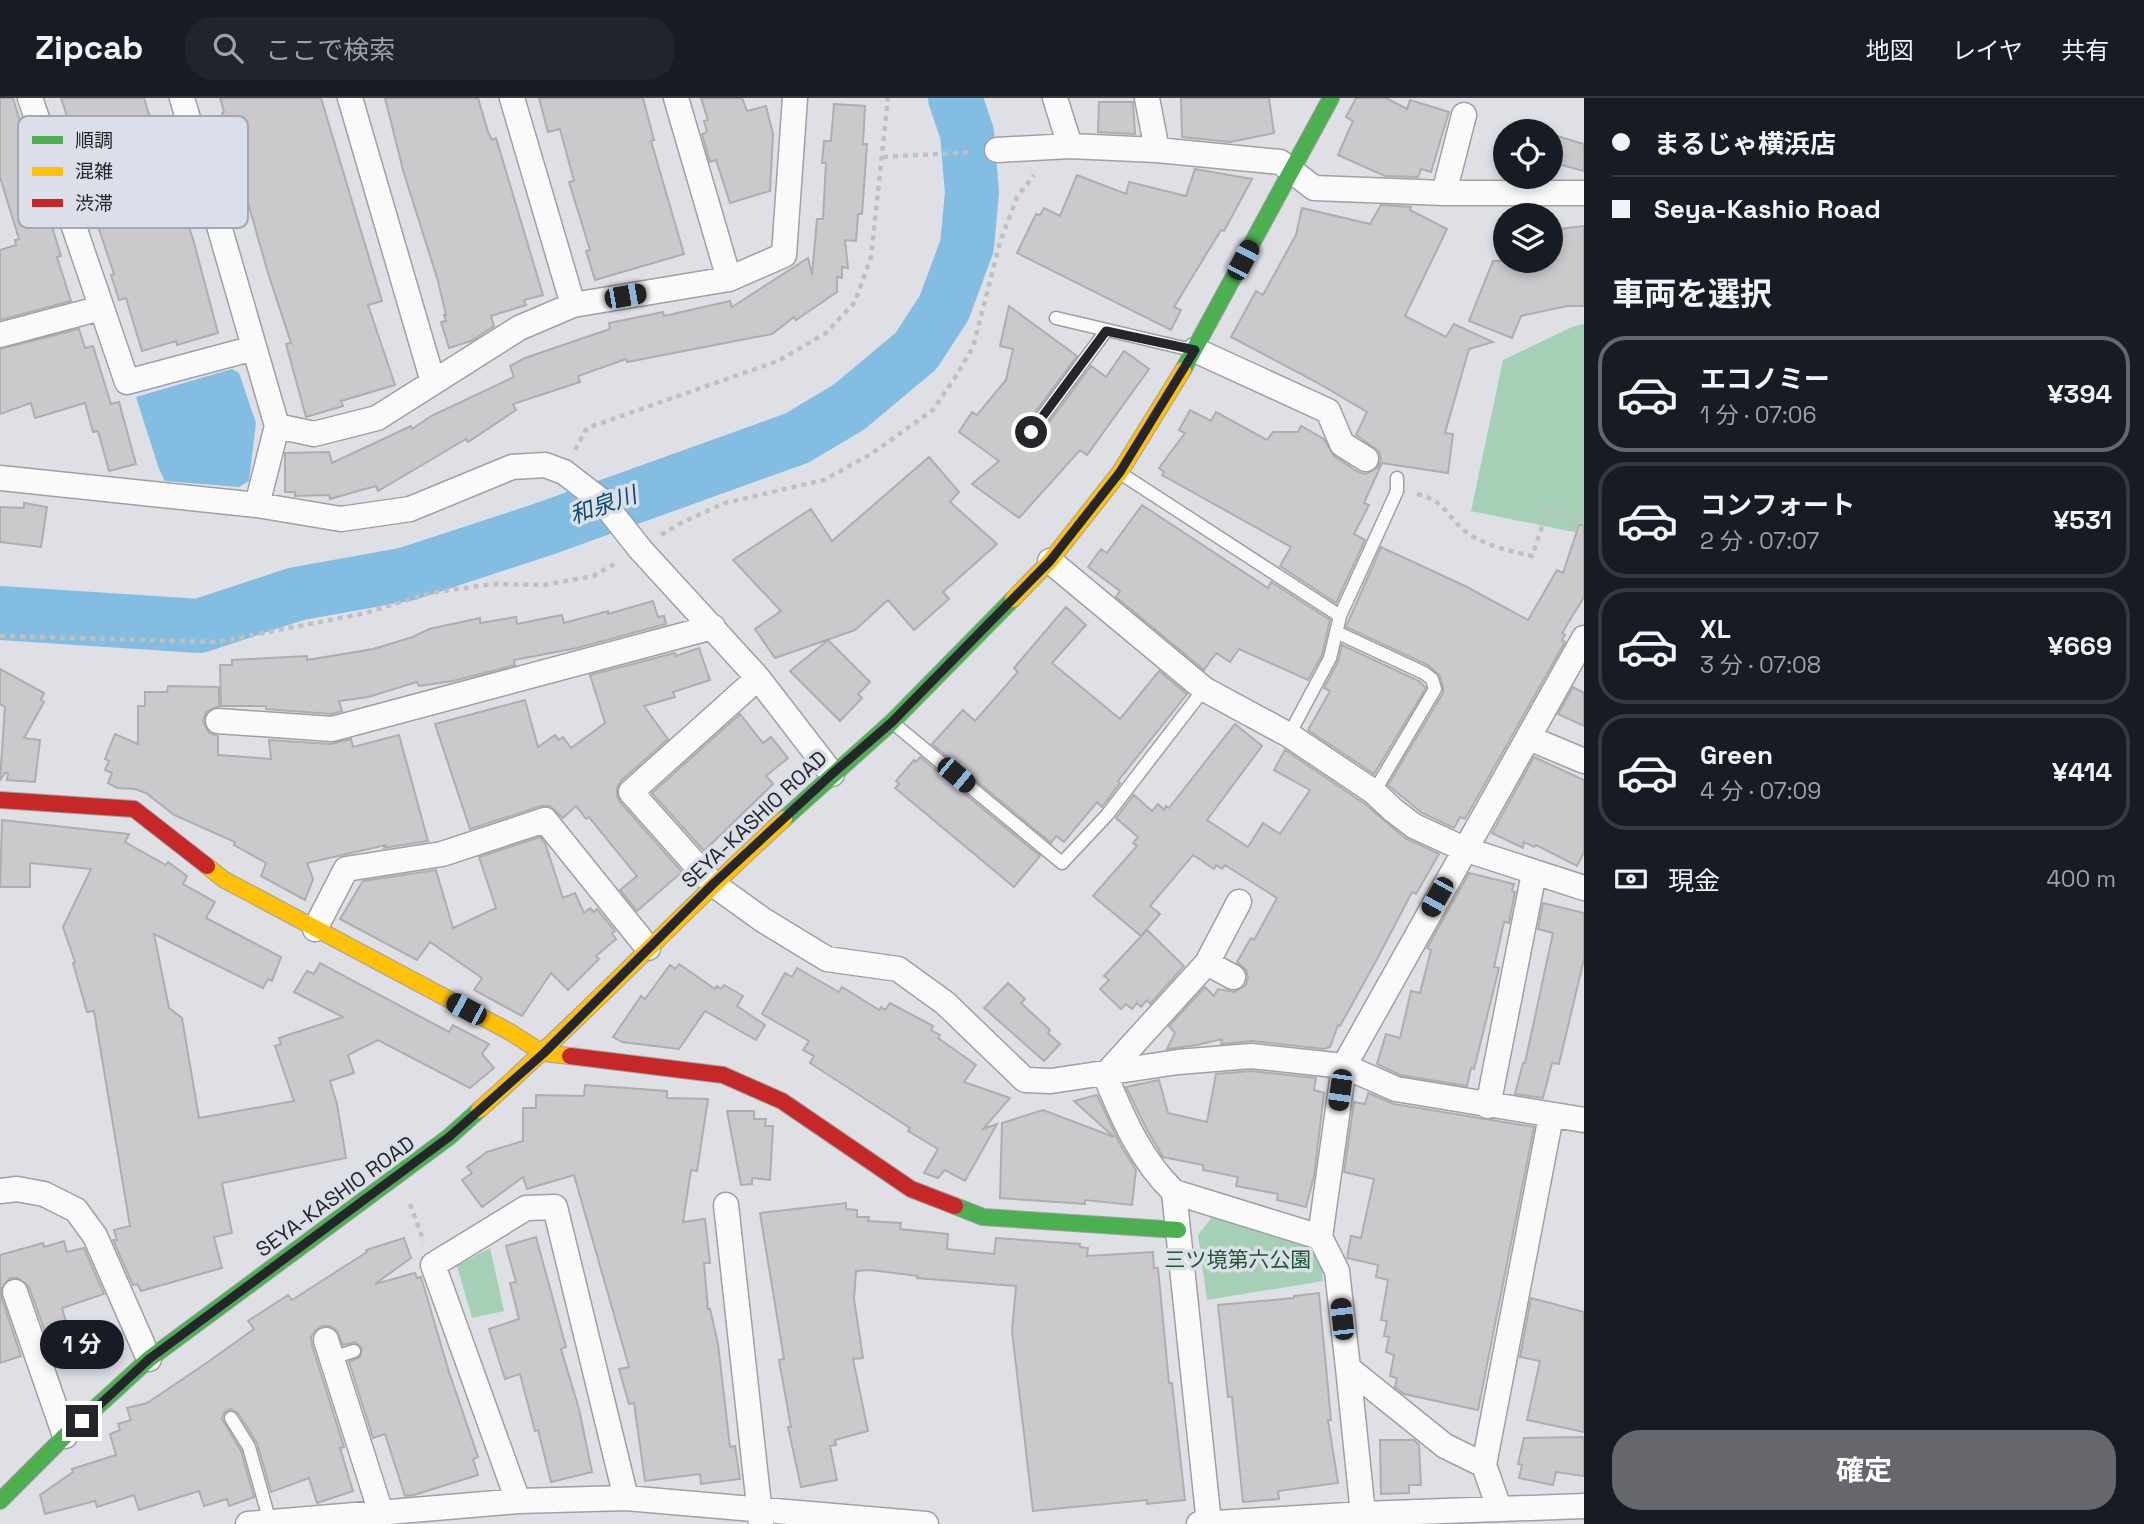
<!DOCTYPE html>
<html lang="ja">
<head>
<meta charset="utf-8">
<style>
	body { margin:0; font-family:"Space Grotesk","Noto Sans JP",sans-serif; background:#20242c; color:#f1f3f6; height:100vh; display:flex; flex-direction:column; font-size:26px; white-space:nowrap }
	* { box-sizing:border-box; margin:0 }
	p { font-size:23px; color:#9ea1a6 }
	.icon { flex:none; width:38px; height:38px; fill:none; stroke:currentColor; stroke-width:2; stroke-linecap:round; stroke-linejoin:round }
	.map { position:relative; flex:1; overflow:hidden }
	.drawer { display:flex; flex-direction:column; background:#171b24; width:560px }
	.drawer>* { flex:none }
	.banner { display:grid; align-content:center; height:154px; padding:0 28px; background:#171b24 }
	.tools { position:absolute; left:1493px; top:21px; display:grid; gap:14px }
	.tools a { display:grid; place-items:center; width:70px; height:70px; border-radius:50%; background:#171b24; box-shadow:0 4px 10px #0003; font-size:35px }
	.end { position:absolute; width:32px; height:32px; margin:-16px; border:9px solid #24262a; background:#fff; box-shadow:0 0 0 4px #fff }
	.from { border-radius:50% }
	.bubble { position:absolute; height:49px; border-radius:24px; background:#171b24; box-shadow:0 4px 10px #0003; font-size:23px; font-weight:700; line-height:49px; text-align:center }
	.car { position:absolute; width:21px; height:42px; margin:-21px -10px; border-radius:9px; box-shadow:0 0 5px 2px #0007; background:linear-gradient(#222 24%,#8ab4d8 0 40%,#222 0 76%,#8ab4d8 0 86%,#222 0) }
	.banner b { display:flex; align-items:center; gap:24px; height:66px; font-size:26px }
	.banner b+b { border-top:2px solid #363941 }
	.banner i { width:18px; height:18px; background:#f1f3f6 }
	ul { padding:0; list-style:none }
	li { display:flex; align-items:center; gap:21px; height:116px; margin:0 14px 10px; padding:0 14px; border:4px solid #363941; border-radius:28px }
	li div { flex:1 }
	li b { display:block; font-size:26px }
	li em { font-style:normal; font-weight:700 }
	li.selected { border-color:#65676c }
	li>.icon { width:63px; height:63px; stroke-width:1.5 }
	h2 { padding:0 28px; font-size:32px; line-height:84px }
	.pay { display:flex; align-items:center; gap:18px; height:77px; padding:0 28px; font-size:26px }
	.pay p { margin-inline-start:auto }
	.action { display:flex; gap:14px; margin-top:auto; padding:14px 28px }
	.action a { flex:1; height:80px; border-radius:28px; background:#65676c; color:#fff; font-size:28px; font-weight:700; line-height:80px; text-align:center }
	header { display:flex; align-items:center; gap:42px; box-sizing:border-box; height:98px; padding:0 35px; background:#171b24; border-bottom:2px solid #363941 }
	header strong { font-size:33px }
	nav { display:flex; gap:38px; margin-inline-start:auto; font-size:24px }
	.search { width:490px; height:63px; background:#20242c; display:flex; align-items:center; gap:18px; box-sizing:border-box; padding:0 24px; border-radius:28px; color:#9ea1a6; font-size:26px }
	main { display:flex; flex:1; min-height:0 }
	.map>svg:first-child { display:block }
</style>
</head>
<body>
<header>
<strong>Zipcab</strong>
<div class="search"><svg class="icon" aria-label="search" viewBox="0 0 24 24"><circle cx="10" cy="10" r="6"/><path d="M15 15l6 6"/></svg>ここで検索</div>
<nav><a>地図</a><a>レイヤ</a><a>共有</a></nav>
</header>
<main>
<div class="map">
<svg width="1584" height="1426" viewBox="0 0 1584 1426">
	<rect width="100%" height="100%" fill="#dee0e6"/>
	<path fill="#a6d0b6" d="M1584,226V436L1471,413L1503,262L1572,229Z
		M1213,1118L1320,1145L1323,1183L1207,1202L1198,1137Z
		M490,1150L504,1213L472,1220L457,1168Z"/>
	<path fill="#84bde2" d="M232,271L239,275L256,325L249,383L239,389L165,383L159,371L136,299Z"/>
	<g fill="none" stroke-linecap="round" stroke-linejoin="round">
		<path stroke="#84bde2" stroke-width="54" d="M0,515L199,528L296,496L407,476L544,431L797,340L849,309L916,253L944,210L967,148L972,95L967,35L955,0"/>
	</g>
	<path fill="#cbc9cc" stroke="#aeadb0" stroke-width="2" d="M0,0H13L61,158L57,159L71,203L0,222V152L16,147L15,142L19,141L0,79Z
		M61,0H144L161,57H163L174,94H177L193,141L218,235L177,247L176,243L142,253L126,200L119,202L111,177L114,176L94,116L99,114Z
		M220,0H321L382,203L368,207L395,287L341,303L343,308L306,319L286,246L291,245L268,175L241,80L244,79L222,15L224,14Z
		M385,0H478L488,34L492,42L496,40L543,197L524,202L526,207L491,218L494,228L471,243L449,250L441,224L446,223L444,217H446L438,183L403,72Z
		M539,0H643L654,42L651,43L684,156L595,182L586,153L590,152L569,84L574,83L560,31L548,34Z
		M701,0H742L747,13L766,8L773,36L770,93L730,105L716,62L710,64L702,36L707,34L704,23L708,22Z
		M1181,0H1269L1274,35L1230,44L1182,39Z
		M1356,0H1386L1407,11L1410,2L1449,14L1431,74L1421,71L1418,79L1385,78L1338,57L1353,23L1346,19Z
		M1099,4H1133L1135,36L1098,34Z
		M834,6L865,8L863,46H867L862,116H858L856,143L845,142L848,170L842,169V180L837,179V194L796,222L794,219L772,236L627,264L626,261L578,278L580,284L513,306L516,312L468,344L466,341L378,393L376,388L330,401L329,397L295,398V394H285V355L329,354L332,365L411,328L412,331L431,318L514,279L510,268L525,260L610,231L609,225L663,214L664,218L730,203L732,209L808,160L812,177L817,121H823L826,65H822L824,43H831Z
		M1550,36L1584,46V73L1550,64Z
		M1195,71L1252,81L1224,133L1221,132L1174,209L1181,212L1171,232L1017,155L1036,116L1040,117L1044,110L1060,118L1077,77L1126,96L1129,84L1186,98Z
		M1381,107L1411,109L1410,112L1447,131L1405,218L1446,239L1454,226L1493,244L1469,251L1445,335L1453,336L1448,375L1382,365L1364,405L1369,407L1354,436L1365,442L1336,505L1280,468L1291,449L1162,377L1164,374L1159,370L1185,335L1179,332L1190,312L1211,323L1216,314L1267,342L1273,334H1298L1301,328L1324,341L1334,358L1358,374L1366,376L1378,369L1381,361L1379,353L1356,337L1367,314L1318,285L1231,239L1256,193L1263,197L1296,137L1302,110L1370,126Z
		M1584,128V208H1567L1521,218L1512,240L1469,223L1493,163H1550V132Z
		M1009,208L1077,258L1024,329L1023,337L1026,341L1034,342L1038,339L1091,268L1106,279L1124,253L1149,271L1087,357L1080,352L1019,420L972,386L999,363L959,334L972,314L977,317L1006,282L1013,251L1000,248Z
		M79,231L85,250L93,248L111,306L119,304L136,366L109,373L98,333L93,334L85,305L35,320L31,305L0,316V251Z
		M929,359L959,394L950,404L997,446L943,494L949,501L914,532L888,502L855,532L775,560L755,531L781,513L733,462L811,411L832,443Z
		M24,405L47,409L41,449L0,444V409L24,410Z
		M1142,407L1268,490L1271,484L1330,522L1322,557L1308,582L1239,551L1230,564L1216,555L1204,572L1116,499L1120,493L1088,469L1101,451L1107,455Z
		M1579,427H1584V499L1562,535L1565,537L1562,542L1565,544L1465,721L1460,719L1454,730L1422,715L1388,687L1443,595V589L1440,578L1428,567L1346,529L1381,449L1465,488L1528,522L1557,472L1563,475Z
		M653,503L658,519L664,518L666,526L577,550L514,562L515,567L453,583L419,588L417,584L368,599L339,603L342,613L331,616L266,611V608H221L220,567H232V562L307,558V562L373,551L413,539L429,531L480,520V525L516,519L517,526L562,517L564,525L608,513V516Z
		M1066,509L1086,527L1052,565L1120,621L1159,573L1187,596L1118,683L1120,685L1102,709L1097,704L1064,744L1056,738L1051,745L932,646L963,612L975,623L1018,574L1014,570Z
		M828,542L870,584L858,596L862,600L840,623L790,573Z
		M1342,547L1419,583L1426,590L1374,676L1308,632L1330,593L1324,590L1338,564Z
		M699,550L710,582L673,594L675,599L644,608L668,641L621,683L617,690V698L620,704L682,774L637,813L620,792L637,778L589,719L586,721L576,708L563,720L550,708H541L470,731L435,626L525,602L538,649L555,637L559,642L563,639L571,650L605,625L590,577L675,555L676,558Z
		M0,571L44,595L41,602L44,604L24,640L40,642L35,684L7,682L8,675H5L0,682L5,609L0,606Z
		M168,588L219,589V608L206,614L203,623L209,635L218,638V657L271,661L269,642L331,646L351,641L353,649L399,637L428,743L384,750L386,747L307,765L313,781L305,802L261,778L266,765L234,747L235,744L174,717L146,695L135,691L117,690L108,685L112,675L105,672L109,663L105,661L115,636L138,646V608H145V594H167Z
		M1573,589L1584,595V628L1558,616Z
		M740,616L763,645L771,639L788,660L766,678L773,686L704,753L652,695Z
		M1235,626L1262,648L1207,722L1248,749L1263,725L1280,736L1310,692L1274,672L1285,652L1365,706L1405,740L1439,756L1416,796L1412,794L1376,863L1340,928L1338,927L1330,949L1324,951L1252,943L1221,946L1222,941L1197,947L1167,951L1175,935L1169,928L1205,889L1214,898L1218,891L1234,894L1246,887L1248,879L1246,872L1237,864L1251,840L1254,842L1277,800L1225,767L1222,771L1216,767L1214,771L1193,757L1150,808L1160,816L1141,838L1093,798L1137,748L1133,745L1138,739L1116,720L1134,697L1152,713L1158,706L1164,712L1166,708L1169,710Z
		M920,659L1040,758L1014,789L895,690L899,686L896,683L914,662L916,664Z
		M1534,659L1584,682V754L1577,768L1536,747L1534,749L1524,744L1523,750L1492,735Z
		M2,722L129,736L125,744L166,767L168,764L187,778L183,786L215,804L206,820L281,859L272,883L268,881L263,890L154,836L169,910L182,920L199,1020L294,1003L275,948L281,946L279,940L343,919L294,894L307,873L314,876L320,865L449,934L453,927L489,946L482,956L494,970L470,990L378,942L348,957L354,975L330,983L337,1006L346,1060L222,1085L232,1135L214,1139L222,1170L141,1193L137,1186L133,1187L113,1142H117L114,1132L130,1128L94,913L87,914L73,865L75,864L63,829L91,771L30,765V789H0Z
		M540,739L545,745L563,800L575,795L584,815L590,810L594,814L597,811L615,833L612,835L616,841L596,858L599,861L568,892L551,875L522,918L474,892L482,880L430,844L417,862L340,821L363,783L436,772L453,830L496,810L479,759Z
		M1469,775L1514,786L1512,793L1515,794L1509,825L1504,824L1494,869L1499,870L1474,971L1471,970L1467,988L1400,977L1377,966L1386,936L1400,940L1411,893L1420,895L1431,852L1427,850Z
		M1543,805L1584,815V861L1559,966L1552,965L1543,1000L1515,996L1523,965H1525L1553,835L1538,831Z
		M1147,832L1184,868L1150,906L1147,902L1141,909L1137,905L1132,911L1126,906L1121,911L1100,891L1109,882L1104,878Z
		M679,866L715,891L717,888L721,891L724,887L743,898L737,908L765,927L756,942L705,913L679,951L622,944L613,939L641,898L645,901L670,867L675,871Z
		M797,870L839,894L842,889L879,912L881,909L885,912L890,905L933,928L931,932L940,937L938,940L976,967L964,984L1010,1000L983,1031L997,1026L965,1083L945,1072L938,1080L924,1075L938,1051L908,1033L910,1030L810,965L814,958L803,952L809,943L762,916L785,875L792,879Z
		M1008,885L1025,901L1021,905L1050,932L1048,935L1060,946L1044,963L984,910Z
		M1251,973L1316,980L1314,992L1324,995L1314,1078L1306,1109L1277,1102L1278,1096L1236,1088L1238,1079L1203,1072V1067L1163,1059L1147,1032L1126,989L1159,982L1168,1015L1207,1024L1216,976Z
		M585,987L667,993V1000L708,1001L697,1073L691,1072L683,1124L705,1121L710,1165H704L708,1211H710L718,1246L730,1349L735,1348L740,1381L701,1386L700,1376L645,1383L634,1305L629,1306L619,1271L629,1269L574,1077L527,1091L523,1079L482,1109L462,1082L472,1075L467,1069L487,1054L523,1043V1010H536V997L584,998Z
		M1368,995L1394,1006L1534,1029L1478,1312L1404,1296L1395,1289L1397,1280L1390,1278L1394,1257L1386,1254L1389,1239L1384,1238L1387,1223L1381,1222L1388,1182L1376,1179L1378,1167L1347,1160L1351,1138L1361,1140L1374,1081L1344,1074L1354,1004L1365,1006Z
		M1097,997L1120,1046L1136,1072L1132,1107L1085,1102V1106L1000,1100L1002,1025L1043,1012L1114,1039L1074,1003Z
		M727,1013H754V1021H766L765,1028H773L770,1082L752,1080V1086L741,1087Z
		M846,1105V1111L857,1112V1119H869L868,1123L901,1125L900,1131L948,1136L947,1151L994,1156L996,1140L1080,1146V1149L1088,1150L1087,1158L1153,1154L1154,1170H1158L1169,1285H1172L1185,1402L1147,1406V1402L1033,1413L1012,1233L1016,1188L917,1180L918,1178L870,1172L856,1173L854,1201L863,1260L853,1261L868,1333L835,1342L836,1347L830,1348L837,1382L801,1389L788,1329H791L779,1262L784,1261L760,1115Z
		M536,1139L566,1249L561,1251L579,1311L592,1374L551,1384L538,1332L535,1333L520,1276L505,1281L489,1231L519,1221L510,1185L516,1184L506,1148Z
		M404,1140L411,1160L375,1186L415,1175L417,1180L421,1179L449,1274L478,1359L473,1361L478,1377L414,1397L405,1398L385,1336L373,1340L349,1264L360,1259L362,1250L355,1244L343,1247L336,1232L330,1228H322L315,1233L311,1239L312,1247L344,1349L340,1350L353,1393L317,1405L309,1380L271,1394L257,1345L238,1315L230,1311L224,1315L222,1321L241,1353L254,1399L229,1408L227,1401L204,1408L199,1393L139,1412L134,1397L97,1409L95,1403L45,1416L40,1397L73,1374L72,1371L116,1357L110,1336L120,1332L118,1326L131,1322L127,1310L147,1305L208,1264L254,1231L248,1223L288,1197L292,1202L367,1154L366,1152Z
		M64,1143L67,1154L84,1150L104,1196L62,1210L71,1241L50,1248L29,1189L18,1180H10L1,1191V1198L21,1258L0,1265V1157L43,1145L44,1149Z
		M1319,1195L1331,1322H1328L1338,1385L1278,1393L1279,1401L1243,1404L1232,1299H1228L1218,1207L1294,1200V1198Z
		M1531,1200L1584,1214V1334L1527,1322L1540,1263L1520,1259Z
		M1584,1339V1378L1556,1374L1553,1387L1519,1380L1522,1367L1518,1366L1524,1340Z
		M1380,1342H1414L1419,1347L1421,1387H1409V1395L1381,1396Z"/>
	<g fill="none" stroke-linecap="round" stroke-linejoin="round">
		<g stroke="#9ea0a4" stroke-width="15">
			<path id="lane" d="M1056,220L1192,252
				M1031,334L1106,233
				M1120,375L1340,518
				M1336,534L1424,575L1432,581L1435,591L1374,694
				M893,625L1062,765L1107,717L1204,591
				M1289,637L1330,560L1340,518L1388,413L1397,393V380
				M332,1260L354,1253
				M231,1320L249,1349L270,1424"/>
		</g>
		<g stroke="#9ea0a4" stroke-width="27">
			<path id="street" d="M30,0L127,284L254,250
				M182,0L277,328L257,407
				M350,0L433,284
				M512,0L573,207
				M676,0L729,181
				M1055,0L1070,48
				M1147,0L1157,52
				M997,52L1070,48L1157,52L1280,64L1314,90L1444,95H1584
				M1444,95L1464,17
				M0,237L101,210
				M1195,252L1328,313L1342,346L1366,361
				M277,328L314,336L377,320L519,230L573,207L729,181L784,157L795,0
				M0,380L257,407L341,421L410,411L512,369L545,367L564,374L603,404L640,451L758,580L832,676
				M1050,463L1204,591L1289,637L1374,694L1393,712L1414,728L1464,751L1584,790
				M758,580L631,694L713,786L763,822L827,861L898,871L945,905L1025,982L1051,983L1178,964L1251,958L1344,968L1396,991L1584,1022
				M218,623L332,631L713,529
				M1529,640L1584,663
				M315,831L346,771L442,756L545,722L648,850
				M1207,865L1233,879
				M1488,1008L1534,775
				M0,1093L17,1091L44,1096L76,1112L95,1138L149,1261
				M1174,1094L1320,1139L1337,1173L1348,1270L1445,1348L1484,1367
				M726,1107L761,1426
				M1320,1139L1344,968L1584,540
				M15,1194L65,1338
				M326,1242L381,1415
				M1348,1270L1363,1416
				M518,1403L433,1167L526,1110L555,1109L626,1400
				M1499,1410L1484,1367L1551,1018
				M1209,1425L1174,1094C1140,1061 1123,1020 1105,977L1207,865L1239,804
				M248,1426L518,1403L626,1400L926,1426
				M1199,1426L1363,1416L1584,1408"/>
		</g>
		<g stroke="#9ea0a4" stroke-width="18">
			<path id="fast" d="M1183,272L1331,0
				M784,721L892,624L1013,501
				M955,1108L983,1119L1178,1132
				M0,1403L65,1338L149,1261L449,1039L479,1012"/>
		</g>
		<g stroke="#9ea0a4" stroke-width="18">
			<path id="slow" d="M1013,501L1050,463L1120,374L1183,272
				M207,768L223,781L510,934L543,955L570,958
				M479,1012C584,919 680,816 784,721"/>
		</g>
		<g stroke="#9ea0a4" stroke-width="18">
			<path id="jam" d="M0,702L134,711L207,768
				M570,958L723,977L782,1003L911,1091L955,1108"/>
		</g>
		<path stroke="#bfc0c2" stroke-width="4.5" stroke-dasharray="5 5" stroke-linecap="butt" d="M883,59L973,54
			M575,352L587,330L778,263L826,235L855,204L871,159L888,0
			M1417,396C1447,403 1448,422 1469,436C1489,449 1510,453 1532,458L1548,411L1584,424
			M661,437L681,425L725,405L824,382L871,356L933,312L956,278L973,249L1000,144L1017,99L1034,77
			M0,538L217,544L366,515L430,495L493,486L544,487L593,478L618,464
			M410,1106L424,1144"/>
		<use href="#lane" stroke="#fafafb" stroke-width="12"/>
		<use href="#street" stroke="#fafafb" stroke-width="24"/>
		<use href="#fast" stroke="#4caf50" stroke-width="16"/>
		<use href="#slow" stroke="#ffc107" stroke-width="16"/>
		<use href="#jam" stroke="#c62828" stroke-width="16"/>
	</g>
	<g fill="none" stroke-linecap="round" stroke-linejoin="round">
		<path stroke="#24262a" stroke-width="9" d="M82,1323L149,1261L449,1039L544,955L713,786L832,676L892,624L1050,463L1120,374L1195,252L1106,233L1031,334"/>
	</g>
	<g text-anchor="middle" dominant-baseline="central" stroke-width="7" stroke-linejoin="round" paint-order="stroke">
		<g font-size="21" fill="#24262a" stroke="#dadfe9">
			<text transform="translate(754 721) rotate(-43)">SEYA-KASHIO ROAD</text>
			<text transform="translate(335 1098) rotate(-36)">SEYA-KASHIO ROAD</text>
		</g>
		<g font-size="21" fill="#1f5733" stroke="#dadfe9">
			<text x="1238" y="1161">三ツ境第六公園</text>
		</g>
		<g font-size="23" font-style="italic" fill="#0a4a6d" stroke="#dadfe9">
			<text transform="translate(603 407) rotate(-19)">和泉川</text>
		</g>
	</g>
	<rect x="18" y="18" width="230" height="112" rx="10" fill="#dadfe9" stroke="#a3a8b0" stroke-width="2"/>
	<rect x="32" y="38" width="31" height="8" fill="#4caf50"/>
	<rect x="32" y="69" width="31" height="9" fill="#ffc107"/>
	<rect x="32" y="101" width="31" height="8" fill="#c62828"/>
	<g font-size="19" fill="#24262a">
		<text x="75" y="49">順調</text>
		<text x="75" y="80">混雑</text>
		<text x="75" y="112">渋滞</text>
	</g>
</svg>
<div class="tools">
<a><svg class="icon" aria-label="locate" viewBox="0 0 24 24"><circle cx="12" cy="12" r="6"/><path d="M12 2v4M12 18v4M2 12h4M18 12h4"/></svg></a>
<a><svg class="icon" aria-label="layers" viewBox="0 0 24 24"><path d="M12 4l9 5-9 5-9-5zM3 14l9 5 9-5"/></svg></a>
</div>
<i class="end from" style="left:1031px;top:334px"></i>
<i class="end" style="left:82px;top:1323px"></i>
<div class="bubble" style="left:40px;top:1222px;width:84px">1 分</div>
<i class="car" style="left:1243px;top:162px;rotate:28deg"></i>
<i class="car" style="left:625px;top:198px;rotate:80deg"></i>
<i class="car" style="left:956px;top:677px;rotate:130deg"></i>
<i class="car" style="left:1437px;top:799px;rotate:209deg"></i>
<i class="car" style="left:466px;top:911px;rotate:298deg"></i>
<i class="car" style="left:1340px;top:992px;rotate:188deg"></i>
<i class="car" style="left:1342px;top:1221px;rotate:354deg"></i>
</div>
<section class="drawer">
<div class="banner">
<b><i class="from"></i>まるじゃ横浜店</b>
<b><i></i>Seya-Kashio Road</b>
</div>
<h2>車両を選択</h2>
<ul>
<li class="selected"><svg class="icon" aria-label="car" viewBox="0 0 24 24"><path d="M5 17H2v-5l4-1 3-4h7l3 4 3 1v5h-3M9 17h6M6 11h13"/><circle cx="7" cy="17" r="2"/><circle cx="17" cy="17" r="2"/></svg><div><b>エコノミー</b><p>1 分 · 07:06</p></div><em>¥394</em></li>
<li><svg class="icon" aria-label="car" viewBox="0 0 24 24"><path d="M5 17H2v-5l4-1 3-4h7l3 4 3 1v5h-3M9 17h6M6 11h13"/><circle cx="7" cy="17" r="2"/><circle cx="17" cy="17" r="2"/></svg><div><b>コンフォート</b><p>2 分 · 07:07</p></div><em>¥531</em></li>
<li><svg class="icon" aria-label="car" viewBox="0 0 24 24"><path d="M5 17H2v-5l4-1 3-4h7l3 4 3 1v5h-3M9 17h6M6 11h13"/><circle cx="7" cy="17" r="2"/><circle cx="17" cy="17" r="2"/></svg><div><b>XL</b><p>3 分 · 07:08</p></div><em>¥669</em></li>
<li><svg class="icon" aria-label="car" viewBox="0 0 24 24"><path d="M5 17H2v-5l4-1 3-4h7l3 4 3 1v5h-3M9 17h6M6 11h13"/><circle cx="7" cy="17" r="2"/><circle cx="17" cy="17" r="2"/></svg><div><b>Green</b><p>4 分 · 07:09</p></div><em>¥414</em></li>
</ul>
<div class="pay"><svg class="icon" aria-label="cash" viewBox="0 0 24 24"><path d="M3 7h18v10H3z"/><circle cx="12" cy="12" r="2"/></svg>現金<p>400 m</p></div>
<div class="action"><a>確定</a></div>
</section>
</main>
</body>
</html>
